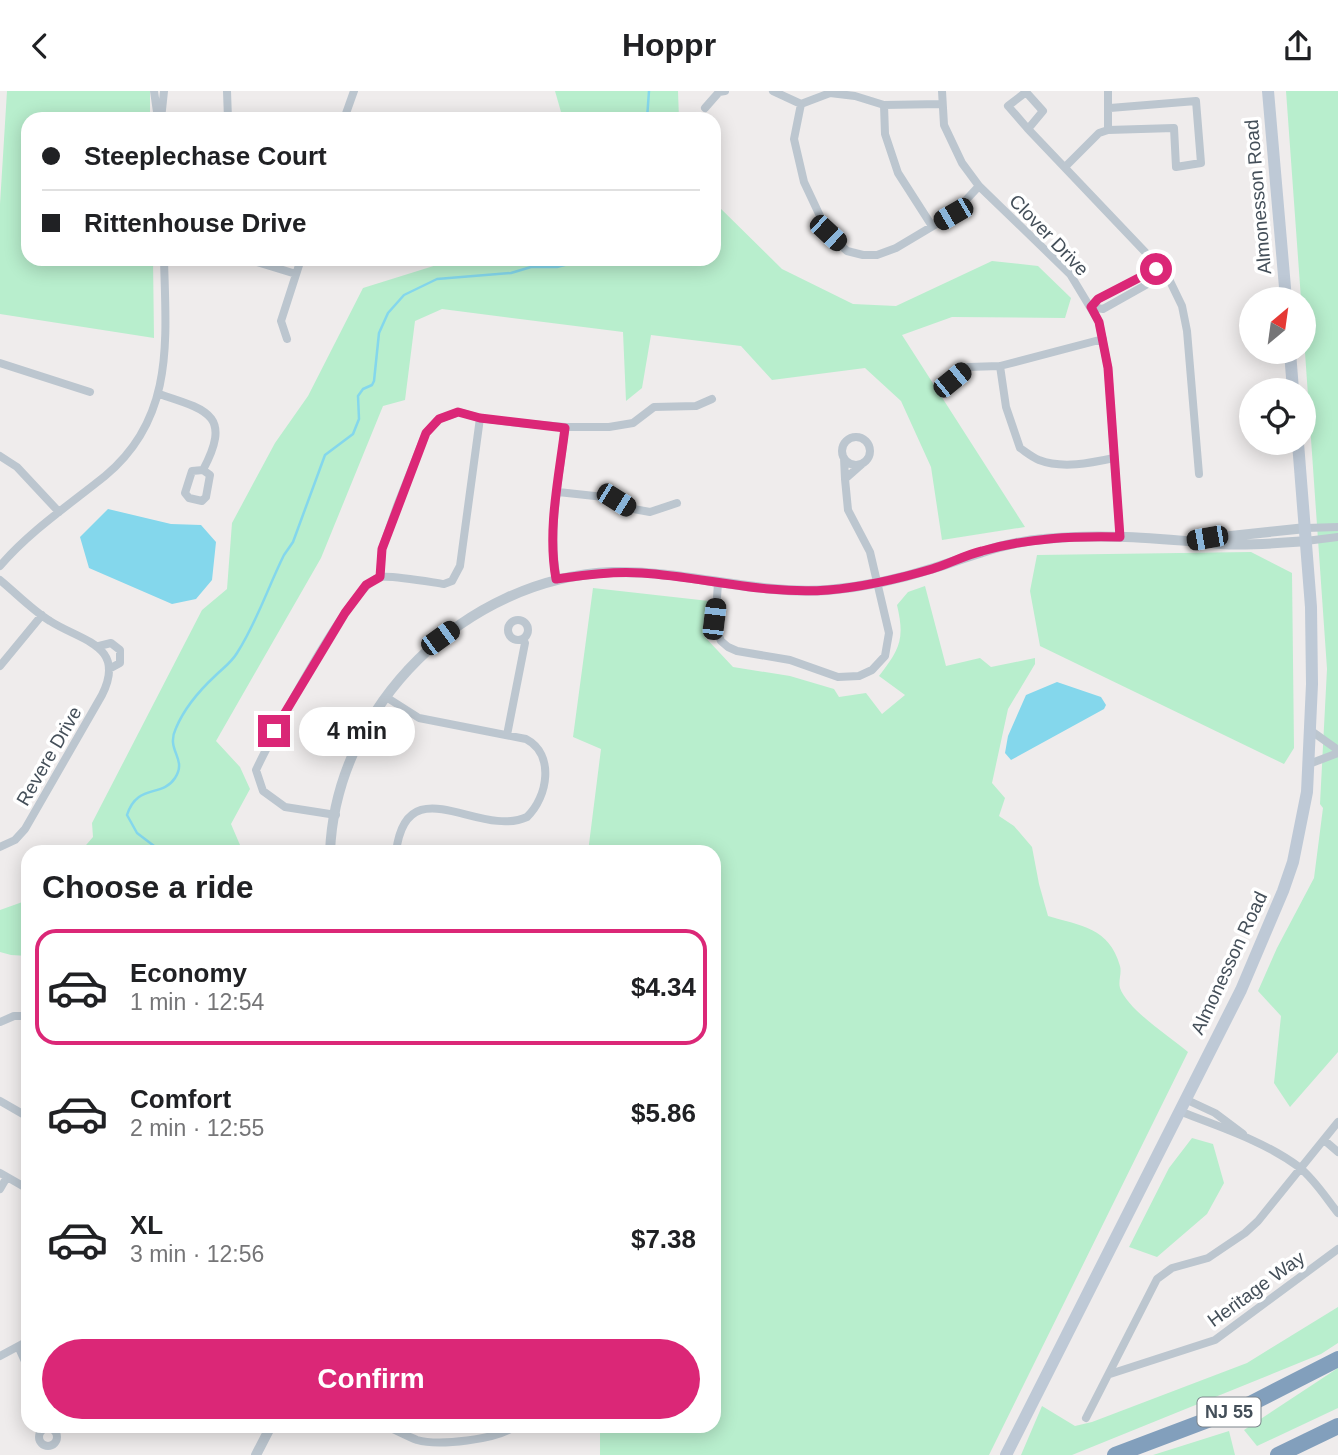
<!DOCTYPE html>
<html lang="en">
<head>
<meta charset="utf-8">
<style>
	body { margin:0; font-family:Arial,sans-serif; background:#f6f6f6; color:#202124; height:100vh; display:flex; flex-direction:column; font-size:26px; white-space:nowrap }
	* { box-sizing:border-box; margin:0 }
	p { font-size:23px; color:#757577 }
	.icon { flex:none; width:38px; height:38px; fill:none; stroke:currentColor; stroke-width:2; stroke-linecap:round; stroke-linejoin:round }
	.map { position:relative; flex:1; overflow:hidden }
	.drawer { position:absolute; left:21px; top:754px; width:700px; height:588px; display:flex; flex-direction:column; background:#fff; border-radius:21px; box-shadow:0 4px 18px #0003 }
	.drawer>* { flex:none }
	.top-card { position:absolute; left:21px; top:21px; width:700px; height:154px; border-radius:21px; box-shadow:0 4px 18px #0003; display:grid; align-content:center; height:154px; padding:0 21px; background:#fff }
	.needle { width:46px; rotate:29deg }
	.controls { position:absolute; left:1239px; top:196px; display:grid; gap:14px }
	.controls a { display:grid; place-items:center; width:77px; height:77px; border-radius:50%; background:#fff; box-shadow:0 4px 18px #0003; font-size:35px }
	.end { position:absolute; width:32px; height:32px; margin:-16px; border:9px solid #db2777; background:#fff; box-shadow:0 0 0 4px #fff }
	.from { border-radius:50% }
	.bubble { position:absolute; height:49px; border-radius:24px; background:#fff; box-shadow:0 4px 18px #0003; font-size:23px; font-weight:600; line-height:49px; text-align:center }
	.car { position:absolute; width:21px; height:42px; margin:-21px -10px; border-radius:9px; box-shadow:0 0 5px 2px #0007; background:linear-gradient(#222 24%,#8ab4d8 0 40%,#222 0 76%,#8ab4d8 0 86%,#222 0) }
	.top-card b { display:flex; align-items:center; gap:24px; height:66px; font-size:26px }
	.top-card b+b { border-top:2px solid #e0e0e0 }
	.top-card i { width:18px; height:18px; background:#202124 }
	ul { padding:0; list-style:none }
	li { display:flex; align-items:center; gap:21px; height:116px; margin:0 14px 10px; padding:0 7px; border:4px solid transparent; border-radius:21px }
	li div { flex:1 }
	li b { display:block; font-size:26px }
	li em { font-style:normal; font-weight:600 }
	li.active { border-color:#db2777 }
	li>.icon { width:63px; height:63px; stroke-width:1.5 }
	h2 { padding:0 21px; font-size:32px; line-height:84px }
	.cta { display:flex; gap:14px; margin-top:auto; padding:14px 21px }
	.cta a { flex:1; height:80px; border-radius:42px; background:#db2777; color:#fff; font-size:28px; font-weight:600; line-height:80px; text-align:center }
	header { display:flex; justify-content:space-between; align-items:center; height:91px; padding:0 21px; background:#fff; font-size:32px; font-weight:600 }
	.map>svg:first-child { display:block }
</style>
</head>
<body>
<header><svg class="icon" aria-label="back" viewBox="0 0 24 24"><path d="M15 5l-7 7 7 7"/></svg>Hoppr<svg class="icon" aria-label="share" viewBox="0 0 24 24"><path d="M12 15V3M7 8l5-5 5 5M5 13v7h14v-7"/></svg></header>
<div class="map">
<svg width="1338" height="1364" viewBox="0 0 1338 1364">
	<rect width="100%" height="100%" fill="#efecec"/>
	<path fill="#b8eecd" d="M7,0H150V28H28V168H153L154,247L0,223V113Z
		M555,0H678L679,28H563Z
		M1286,0H1338V961L1290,1016L1274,992L1281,925L1258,900L1277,857L1314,787L1323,717L1320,713L1327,578L1304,247V208H1301Z
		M714,111L782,178L853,213L896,215L992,170L1038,175L1071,207L1065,227L952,226L902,244L1025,436L942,449L931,376L901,310L865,277L772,289L741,255L651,244L642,297L626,310L623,241L442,218L415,230L405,309L383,315L321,467L216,650L240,676L250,698L231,733L243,761H80L93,746L92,732L202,519L227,498L232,432L275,352L308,305L363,197L456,168H714Z
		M1251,461L1292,482L1294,657L1284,673L1040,555L1030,500L1037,464Z
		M925,495L946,575L980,567L991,576L1035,567V573L1008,618L992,692L1005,707L999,725L1014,735L1032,756L1039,793L1048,825C1081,835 1109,836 1120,875C1122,882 1118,890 1120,897C1128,919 1169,945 1188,961L989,1364H600V1335H714V761H588L601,658L573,646L593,497L709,510L704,545L733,576L790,585L834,598L839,606L866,602L882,623L905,604L879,585C900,558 905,548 897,514L908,501Z
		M28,809V865L11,864L0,861V819Z
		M1192,1047L1213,1053L1224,1092L1207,1123L1157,1166L1129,1156L1169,1077Z
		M1338,1216V1252L1321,1263L1072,1364H1021L1042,1315L1075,1335L1092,1331L1247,1272Z
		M1338,1277V1317L1257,1355L1244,1339Z
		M1229,1340L1235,1364H1153Z"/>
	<path fill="#84d7ec" d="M108,418L171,433L201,434L216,451L212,489L196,508L172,513L89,477L80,446Z
		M1057,591L1101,606L1106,614L1104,618L1011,669L1005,662L1008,645L1026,604Z"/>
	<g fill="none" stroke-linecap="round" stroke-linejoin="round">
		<path stroke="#84d7ec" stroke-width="2.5" d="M647,28L649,0
			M162,761L137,742L127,724C137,692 162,707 175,687C188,667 165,660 176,637C184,618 200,599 215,585C223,577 231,572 237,562C257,531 268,496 284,464L293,451L325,364L353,343L359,328L358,305L363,298L372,294L374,290L379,242L388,222L404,204L437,188L511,182L531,176H557L587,168"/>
		<path stroke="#bcc6cf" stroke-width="8" d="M154,0L158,28
			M227,0L228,28
			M773,0L801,13
			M942,0L944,34L962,72L979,95L1070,183L1099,231L1108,277L1120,446
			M1108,0V39
			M942,13L884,14L855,5L830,2L801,13L794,48L804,91L828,142L847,160L863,164H877L896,157L953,123L979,95
			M884,14L885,43L898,82L932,135
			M705,17L719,1L725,0
			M161,28L164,0
			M344,28L354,0
			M1028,38L1043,20L1026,1L1008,15L1028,38L1167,184L1182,215L1187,240L1199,383
			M1065,76L1099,42L1108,39L1174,37L1176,76L1201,72L1196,10L1110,17
			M247,168L296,183
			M1091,216L1103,218L1160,186L1163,179
			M1091,216L1098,208L1156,178L1163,179
			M287,248L281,230L301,168
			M0,272L90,301
			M1000,275L1006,316L1020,357C1026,361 1032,366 1039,369C1062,378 1091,372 1114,367
			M952,289L968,276L1000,275L1103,248
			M159,303C208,319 232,324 203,379L210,384L206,406L202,410L189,407L185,402L192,380L203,379
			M842 360a14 14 0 1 1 28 0a14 14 0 1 1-28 0Z
			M0,365L17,376L59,421
			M844,367L845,388L862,373
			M558,401L604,406L628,417L650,421L677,412
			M1306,437L1338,436
			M1306,450L1338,446
			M0,475C30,440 69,414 105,385C175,327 166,249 164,168
			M380,486L382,458L397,415L426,342L439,328L459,321L480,327L518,332L565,336H609L633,332L654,316L696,315L712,308
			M557,488C547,439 560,386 565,336
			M0,489C16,502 32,519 50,530C81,550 127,554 102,604L25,738L15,749L0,756
			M718,492L715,535L721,550L728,556L737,560L790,569L838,586L859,585L872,579L885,565L889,542L870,461L848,419L845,388
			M508 539a10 10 0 1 1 20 0a10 10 0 1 1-20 0Z
			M99,555L111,552L120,559V572L109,578
			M0,575L42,524
			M386,606L419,627L526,648C555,663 548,706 527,726C479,748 407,674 396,761
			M1310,639L1338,659
			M507,644L525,552L523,548
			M1309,673L1338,662
			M336,724L285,716L263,700L256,679C271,647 351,493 380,486C392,484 430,491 444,493L452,490L460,475L480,327
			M0,931L14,925H28
			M1185,1008L1215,1022L1243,1043
			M0,1010L28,1026
			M1179,1020C1220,1036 1264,1050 1299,1076C1315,1089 1326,1107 1338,1122
			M1324,1049L1338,1061
			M0,1082L28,1098
			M0,1098L7,1086
			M19,1257L28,1277
			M0,1265L28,1250
			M1110,1283L1215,1249L1338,1158
			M1086,1327L1157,1188L1172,1177L1208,1167L1245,1142L1258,1130L1338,1031
			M386,1335C396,1339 406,1345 417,1349C438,1355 497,1349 515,1335
			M39 1346a9 9 0 1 1 18 0a9 9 0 1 1-18 0Z"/>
		<path stroke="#bcc6cf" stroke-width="10" d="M1203,448L1306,437
			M330,761C336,614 466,487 612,481C684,479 755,504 828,499C864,496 900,488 934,477C971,465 1005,451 1044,448C1103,442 1162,448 1221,453C1249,455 1278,452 1306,450
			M256,1364L271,1335"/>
		<path stroke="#bec9d6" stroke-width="12" d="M1268,0L1286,208
			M1290,261L1293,299
			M1006,1364L1241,899L1283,800L1293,771L1307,701L1312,593L1311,516L1298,352"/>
		<path stroke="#829fbc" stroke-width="16" d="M1115,1364L1250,1313L1338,1268
			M1278,1364L1338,1335"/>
	</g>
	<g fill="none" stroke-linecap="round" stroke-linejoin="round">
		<path stroke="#db2777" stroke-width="9" d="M274,640L345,522L366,494L380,486L382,458L426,342L439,328L458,321L480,327L565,337C559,386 547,439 556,488C585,484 613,480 642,482C704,486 765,504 828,499C863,496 898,488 932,478C949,473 965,464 982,460C1028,447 1073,445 1120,446L1108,277L1099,231L1091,216L1098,208L1156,178"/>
	</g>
	<g text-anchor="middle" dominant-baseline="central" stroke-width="7" stroke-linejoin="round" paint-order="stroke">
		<rect fill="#fff" stroke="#7c848b" stroke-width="2" x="1197.5" y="1306.5" width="63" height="29" rx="5"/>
		<g font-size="18" font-weight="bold" fill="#444f59">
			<text x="1229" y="1321">NJ 55</text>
		</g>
		<g font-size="19" fill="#444f59" stroke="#fff">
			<text transform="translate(1258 106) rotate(-95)">Almonesson Road</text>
			<text transform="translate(1049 144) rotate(46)">Clover Drive</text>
			<text transform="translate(49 665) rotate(-60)">Revere Drive</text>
			<text transform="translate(1229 872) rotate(-65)">Almonesson Road</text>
			<text transform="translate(1256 1198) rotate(-36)">Heritage Way</text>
		</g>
	</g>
</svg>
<div class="controls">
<a><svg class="needle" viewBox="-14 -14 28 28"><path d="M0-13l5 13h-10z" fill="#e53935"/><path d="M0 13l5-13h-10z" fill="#757577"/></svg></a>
<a><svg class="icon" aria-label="locate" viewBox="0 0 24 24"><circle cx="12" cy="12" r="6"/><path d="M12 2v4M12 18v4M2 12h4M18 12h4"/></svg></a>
</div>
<i class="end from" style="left:1156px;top:178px"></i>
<i class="end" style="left:274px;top:640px"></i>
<div class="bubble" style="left:299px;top:616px;width:116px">4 min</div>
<i class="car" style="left:953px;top:123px;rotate:240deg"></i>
<i class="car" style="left:828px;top:142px;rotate:133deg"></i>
<i class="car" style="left:952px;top:289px;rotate:51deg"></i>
<i class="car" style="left:616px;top:409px;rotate:122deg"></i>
<i class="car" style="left:1207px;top:447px;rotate:260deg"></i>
<i class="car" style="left:714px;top:528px;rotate:7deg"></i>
<i class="car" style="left:440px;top:547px;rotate:54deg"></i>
<div class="top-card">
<b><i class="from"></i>Steeplechase Court</b>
<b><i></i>Rittenhouse Drive</b>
</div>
<section class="drawer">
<h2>Choose a ride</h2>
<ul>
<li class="active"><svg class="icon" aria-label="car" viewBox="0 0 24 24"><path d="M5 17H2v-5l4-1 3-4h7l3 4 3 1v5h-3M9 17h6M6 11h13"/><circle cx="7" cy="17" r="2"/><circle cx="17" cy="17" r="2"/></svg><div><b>Economy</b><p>1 min · 12:54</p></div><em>$4.34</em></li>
<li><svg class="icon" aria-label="car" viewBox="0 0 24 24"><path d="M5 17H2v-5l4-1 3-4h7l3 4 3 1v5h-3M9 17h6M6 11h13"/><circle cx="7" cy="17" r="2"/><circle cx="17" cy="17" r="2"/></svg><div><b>Comfort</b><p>2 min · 12:55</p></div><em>$5.86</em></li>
<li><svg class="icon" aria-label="car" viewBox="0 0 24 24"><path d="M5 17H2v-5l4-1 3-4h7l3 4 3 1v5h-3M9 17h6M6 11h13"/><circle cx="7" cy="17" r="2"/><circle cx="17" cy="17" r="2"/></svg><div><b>XL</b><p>3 min · 12:56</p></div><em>$7.38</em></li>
</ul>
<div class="cta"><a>Confirm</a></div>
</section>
</div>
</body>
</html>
